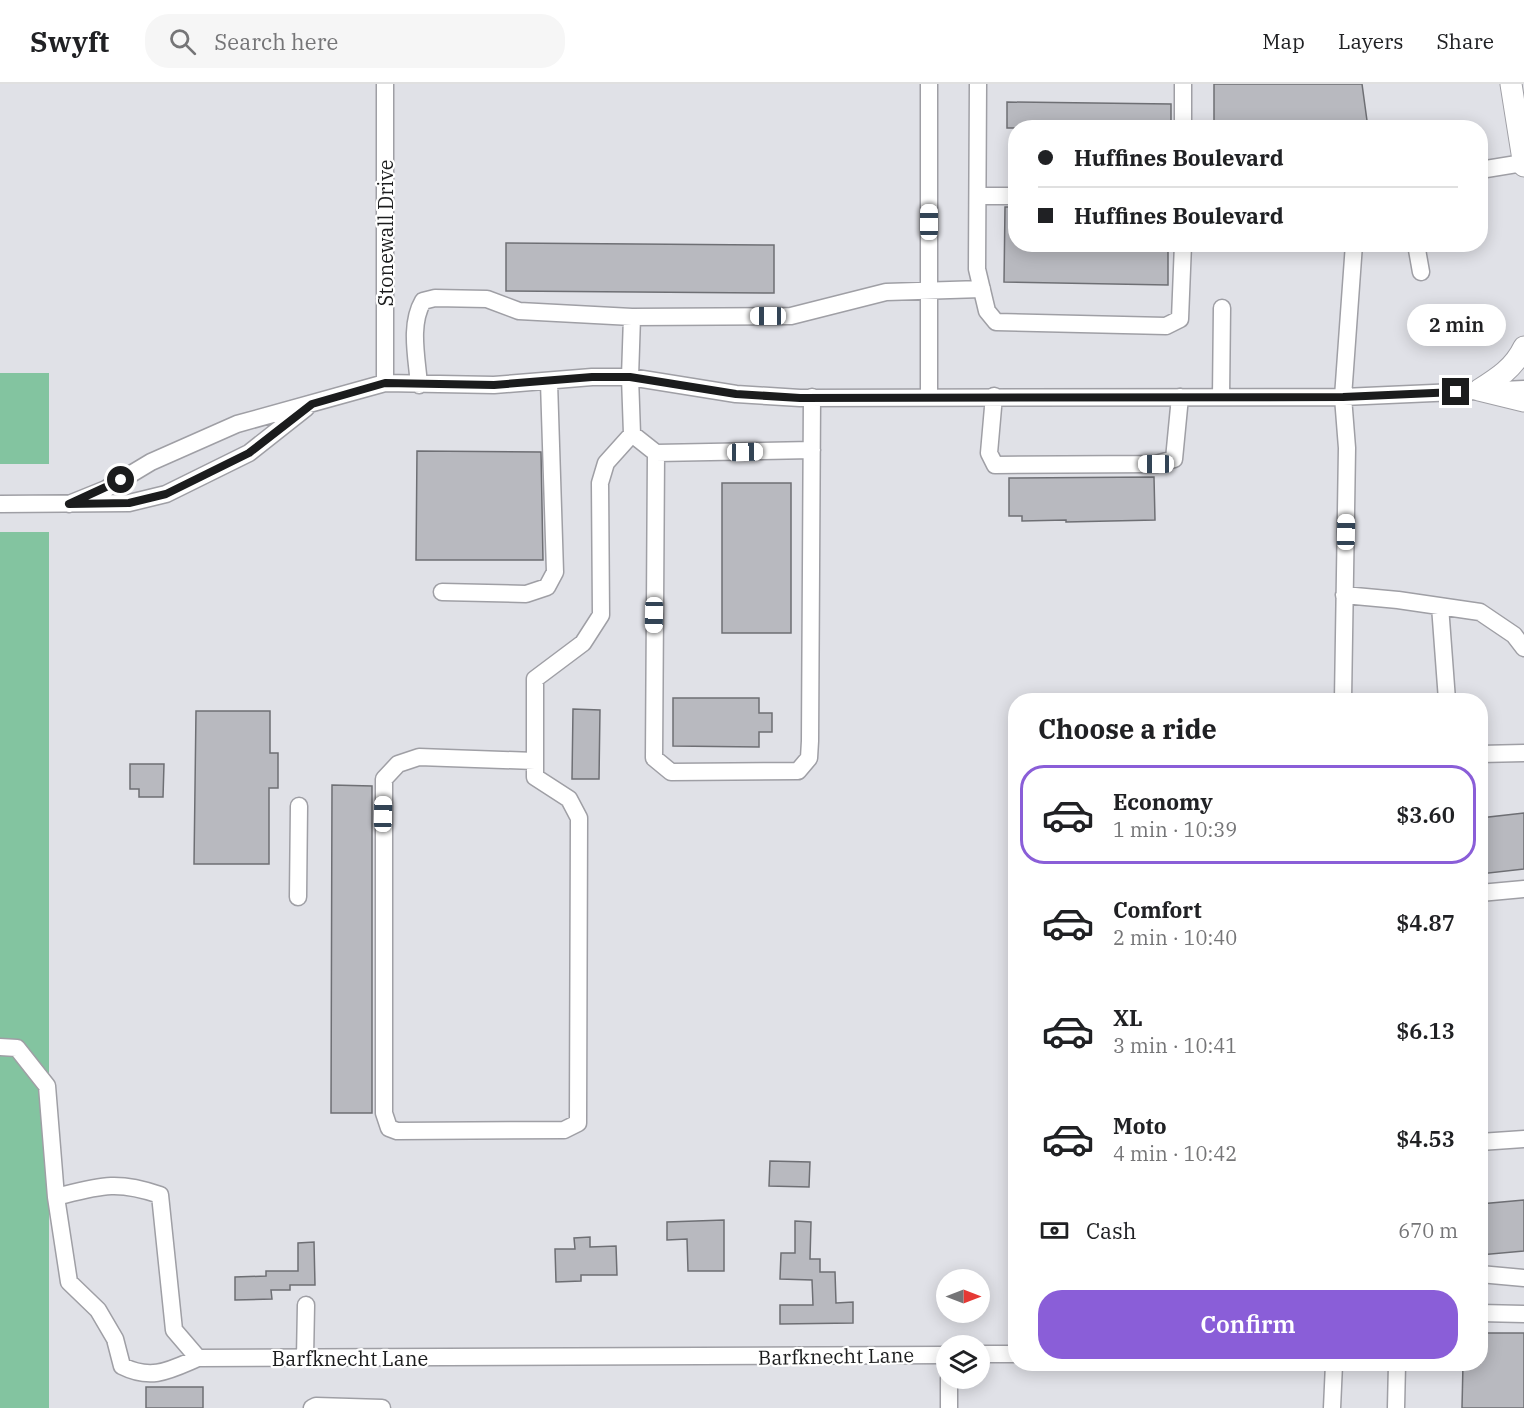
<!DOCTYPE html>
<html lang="en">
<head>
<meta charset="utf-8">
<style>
	body { margin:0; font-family:"IBM Plex Serif",serif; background:#f6f6f6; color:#202124; height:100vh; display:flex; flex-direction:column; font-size:22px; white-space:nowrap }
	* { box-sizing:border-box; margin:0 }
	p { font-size:20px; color:#757577 }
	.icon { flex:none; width:33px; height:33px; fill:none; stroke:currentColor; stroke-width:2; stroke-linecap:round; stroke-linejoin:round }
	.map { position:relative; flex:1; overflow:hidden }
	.side { position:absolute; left:1008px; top:609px; width:480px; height:678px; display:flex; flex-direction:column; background:#fff; border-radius:24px; box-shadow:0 3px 15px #0003 }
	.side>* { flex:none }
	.top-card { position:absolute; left:1008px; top:36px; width:480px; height:132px; border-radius:24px; box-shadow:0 3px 15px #0003; display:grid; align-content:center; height:132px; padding:0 30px; background:#fff }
	.needle { width:39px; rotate:90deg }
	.buttons { position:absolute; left:936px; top:1185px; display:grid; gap:12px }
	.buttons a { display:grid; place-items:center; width:54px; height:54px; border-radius:50%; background:#fff; box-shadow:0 3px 15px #0003; font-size:30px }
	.end { position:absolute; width:27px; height:27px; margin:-14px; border:8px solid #1b1c1d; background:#fff; box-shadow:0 0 0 3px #fff }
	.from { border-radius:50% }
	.bubble { position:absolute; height:42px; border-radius:21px; background:#fff; box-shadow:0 3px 15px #0003; font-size:20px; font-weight:600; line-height:42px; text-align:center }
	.car { position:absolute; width:18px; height:36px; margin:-18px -9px; border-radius:8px; box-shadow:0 0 4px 2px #0007; background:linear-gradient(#fff 24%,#345 0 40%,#fff 0 76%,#345 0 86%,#fff 0) }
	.top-card b { display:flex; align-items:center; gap:21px; height:57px; font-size:22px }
	.top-card b+b { border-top:2px solid #e0e0e0 }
	.top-card i { width:15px; height:15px; background:#202124 }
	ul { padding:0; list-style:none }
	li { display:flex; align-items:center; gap:18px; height:99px; margin:0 12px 9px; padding:0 18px; border:3px solid transparent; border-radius:24px }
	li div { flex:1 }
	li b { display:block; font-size:22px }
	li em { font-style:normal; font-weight:600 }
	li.on { border-color:#8a5ed8 }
	li>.icon { width:54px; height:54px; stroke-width:1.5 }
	h2 { padding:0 30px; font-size:27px; line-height:72px }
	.pay { display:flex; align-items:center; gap:15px; height:66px; padding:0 30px; font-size:22px }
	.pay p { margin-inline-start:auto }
	.button { display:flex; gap:12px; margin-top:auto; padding:12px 30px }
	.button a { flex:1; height:69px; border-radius:24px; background:#8a5ed8; color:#fff; font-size:24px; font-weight:600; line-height:69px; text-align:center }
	header { display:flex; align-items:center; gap:36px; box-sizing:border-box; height:84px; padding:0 30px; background:#fff; border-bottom:2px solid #e0e0e0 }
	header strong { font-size:28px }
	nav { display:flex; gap:33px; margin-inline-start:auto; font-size:21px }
	.search { width:420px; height:54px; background:#f6f6f6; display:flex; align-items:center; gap:15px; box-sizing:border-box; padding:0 21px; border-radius:24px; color:#757577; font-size:22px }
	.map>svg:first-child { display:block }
</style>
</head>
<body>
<header>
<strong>Swyft</strong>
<div class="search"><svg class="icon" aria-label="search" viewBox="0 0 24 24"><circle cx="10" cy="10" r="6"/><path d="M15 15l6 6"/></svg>Search here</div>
<nav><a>Map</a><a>Layers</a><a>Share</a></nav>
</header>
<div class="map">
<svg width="1524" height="1324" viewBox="0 0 1524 1324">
	<rect width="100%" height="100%" fill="#e0e1e7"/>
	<path fill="#83c4a0" d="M0,289H49V380H0Z
		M0,448H49V1324H0Z"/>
	<path fill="#b8b9bf" stroke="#6e6f74" stroke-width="1.5" d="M1214,0H1362L1368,44H1214Z
		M1007,18L1171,20V44H1007Z
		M1005,123H1016V160H1168V201L1004,198Z
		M506,159L774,161V209L506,207Z
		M417,367L541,368L543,476H416Z
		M1154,393L1155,436L1066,438V436L1022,437V432H1009V394Z
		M722,399H791V549H722Z
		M673,614H759V629H772V648H759V663L673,662Z
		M573,625L600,626L599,695H572Z
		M196,627H270V669H278V704H269V780H194Z
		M130,680H164L163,713H139V705H130Z
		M332,701L372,702V1029H331Z
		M1524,729V785L1480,790V734Z
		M770,1077L810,1078L809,1103L769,1102Z
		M1524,1116V1167L1480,1171V1120Z
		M724,1136V1187H688L687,1155L667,1156V1138Z
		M795,1137L811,1138L810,1175H820V1188H835L836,1219L853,1218V1239L780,1240V1221H813L812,1196L780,1195L781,1169H795Z
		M590,1153V1163L616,1162L617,1191H581V1197L556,1198L555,1165H575L574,1154Z
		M314,1158L315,1201H290V1206H271L272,1215L235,1216V1193L266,1192V1187H298V1159Z
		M1480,1249H1524V1324H1462L1463,1280H1480Z
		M146,1303H203V1324H146Z"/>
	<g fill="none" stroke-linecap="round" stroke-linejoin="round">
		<g stroke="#9f9fa5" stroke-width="19">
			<path id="minor" d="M385,0V299
				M929,0V312
				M978,0L977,185L987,227L996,238L1166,242L1180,235L1183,160
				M1183,0V44
				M1480,86L1523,79
				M978,112H1016
				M1416,160L1421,188
				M419,301C417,274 409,241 423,217L435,214L487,215L519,227L632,233L791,232L886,208L982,205
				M994,312L989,369L995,381L1156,380L1174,375L1180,313
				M1221,313L1222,224
				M632,350L656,369L654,674L671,688L798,687L809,674L810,657L812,313
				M656,369L812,366
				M0,420L129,419L166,410L249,369L306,324
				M69,420L106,405L151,378L237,340L385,299L494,301L592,293H630L736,310L800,314L1343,313L1524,305
				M442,508L526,510L547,503L555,488L549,298
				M1344,511L1398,516L1480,528L1514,551L1524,564
				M1440,522L1447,616
				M1343,616L1347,364L1343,313L1354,160
				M1480,670L1524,669
				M535,677L419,673L398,680L384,695V1029L389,1044L397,1047L564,1046L578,1039L579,734L569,715L535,693V595L583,559L601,531L600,399L606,379L632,350L630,293L632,233
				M1480,809L1524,805
				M298,813L299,722
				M0,963L17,964L47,1002L56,1113L69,1198L98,1226L115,1255L122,1282C152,1297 170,1286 198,1274L946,1271
				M1480,1058L1524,1055
				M56,1113C100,1102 116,1096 160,1111L174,1246L198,1274
				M1480,1190L1524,1194
				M1480,1229L1524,1230
				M980,1270H1016
				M305,1274L306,1221
				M949,1294V1324
				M312,1324L316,1322L382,1324
				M1332,1324L1334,1280
				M1396,1324L1397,1280"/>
		</g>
		<g stroke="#9f9fa5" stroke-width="23">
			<path id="major" d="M1511,0L1524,82
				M1479,306C1498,294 1514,284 1524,263
				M1479,306L1524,317"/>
		</g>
		<use href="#minor" stroke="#fff" stroke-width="16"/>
		<use href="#major" stroke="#fff" stroke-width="21"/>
	</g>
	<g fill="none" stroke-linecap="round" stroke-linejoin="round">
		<path stroke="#1b1c1d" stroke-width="8" d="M121,396L69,420L129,419L166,410L249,369L312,320L385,299L494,301L592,293H630L736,310L800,314L1343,313L1456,308"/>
	</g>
	<g text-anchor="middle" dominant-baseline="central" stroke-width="4.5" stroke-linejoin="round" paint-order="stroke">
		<g font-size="20" fill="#1b1c1d" stroke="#fff">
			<text transform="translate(385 149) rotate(-90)">Stonewall Drive</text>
			<text transform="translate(836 1272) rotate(-1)">Barfknecht Lane</text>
			<text x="350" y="1274">Barfknecht Lane</text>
		</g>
	</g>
</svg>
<div class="buttons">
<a><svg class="needle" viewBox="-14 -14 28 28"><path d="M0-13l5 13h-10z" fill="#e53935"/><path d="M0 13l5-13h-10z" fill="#757577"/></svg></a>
<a><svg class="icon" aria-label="layers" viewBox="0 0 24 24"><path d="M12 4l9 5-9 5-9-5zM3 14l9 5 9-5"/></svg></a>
</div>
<i class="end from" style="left:121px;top:396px"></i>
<i class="end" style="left:1456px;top:308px"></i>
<div class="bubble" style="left:1407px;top:220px;width:99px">2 min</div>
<i class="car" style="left:929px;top:138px;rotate:0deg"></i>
<i class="car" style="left:768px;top:232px;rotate:270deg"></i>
<i class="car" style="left:745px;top:368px;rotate:89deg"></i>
<i class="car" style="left:1156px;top:380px;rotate:270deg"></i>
<i class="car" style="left:1346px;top:448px;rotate:1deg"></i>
<i class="car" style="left:654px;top:531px;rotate:181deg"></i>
<i class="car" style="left:383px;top:730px;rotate:1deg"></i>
<div class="top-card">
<b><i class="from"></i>Huffines Boulevard</b>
<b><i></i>Huffines Boulevard</b>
</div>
<section class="side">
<h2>Choose a ride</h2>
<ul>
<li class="on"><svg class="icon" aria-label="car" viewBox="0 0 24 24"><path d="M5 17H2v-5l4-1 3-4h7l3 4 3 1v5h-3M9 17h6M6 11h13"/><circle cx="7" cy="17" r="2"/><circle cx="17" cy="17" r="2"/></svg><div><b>Economy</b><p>1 min · 10:39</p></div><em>$3.60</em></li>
<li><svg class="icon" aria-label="car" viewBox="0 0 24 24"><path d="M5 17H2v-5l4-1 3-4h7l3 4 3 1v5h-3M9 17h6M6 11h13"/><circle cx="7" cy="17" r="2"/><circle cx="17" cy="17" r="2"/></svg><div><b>Comfort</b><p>2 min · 10:40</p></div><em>$4.87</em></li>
<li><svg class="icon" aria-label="car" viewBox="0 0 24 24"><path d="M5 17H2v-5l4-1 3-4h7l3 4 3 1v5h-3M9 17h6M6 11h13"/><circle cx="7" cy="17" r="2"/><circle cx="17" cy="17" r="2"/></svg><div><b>XL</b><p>3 min · 10:41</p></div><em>$6.13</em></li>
<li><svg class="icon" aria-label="car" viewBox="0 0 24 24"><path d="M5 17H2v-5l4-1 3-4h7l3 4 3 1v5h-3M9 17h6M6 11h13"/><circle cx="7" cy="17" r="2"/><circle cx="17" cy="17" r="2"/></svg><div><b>Moto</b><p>4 min · 10:42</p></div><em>$4.53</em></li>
</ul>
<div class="pay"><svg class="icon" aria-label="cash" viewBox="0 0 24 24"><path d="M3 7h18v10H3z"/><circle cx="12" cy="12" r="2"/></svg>Cash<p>670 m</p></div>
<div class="button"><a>Confirm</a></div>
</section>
</div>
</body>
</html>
